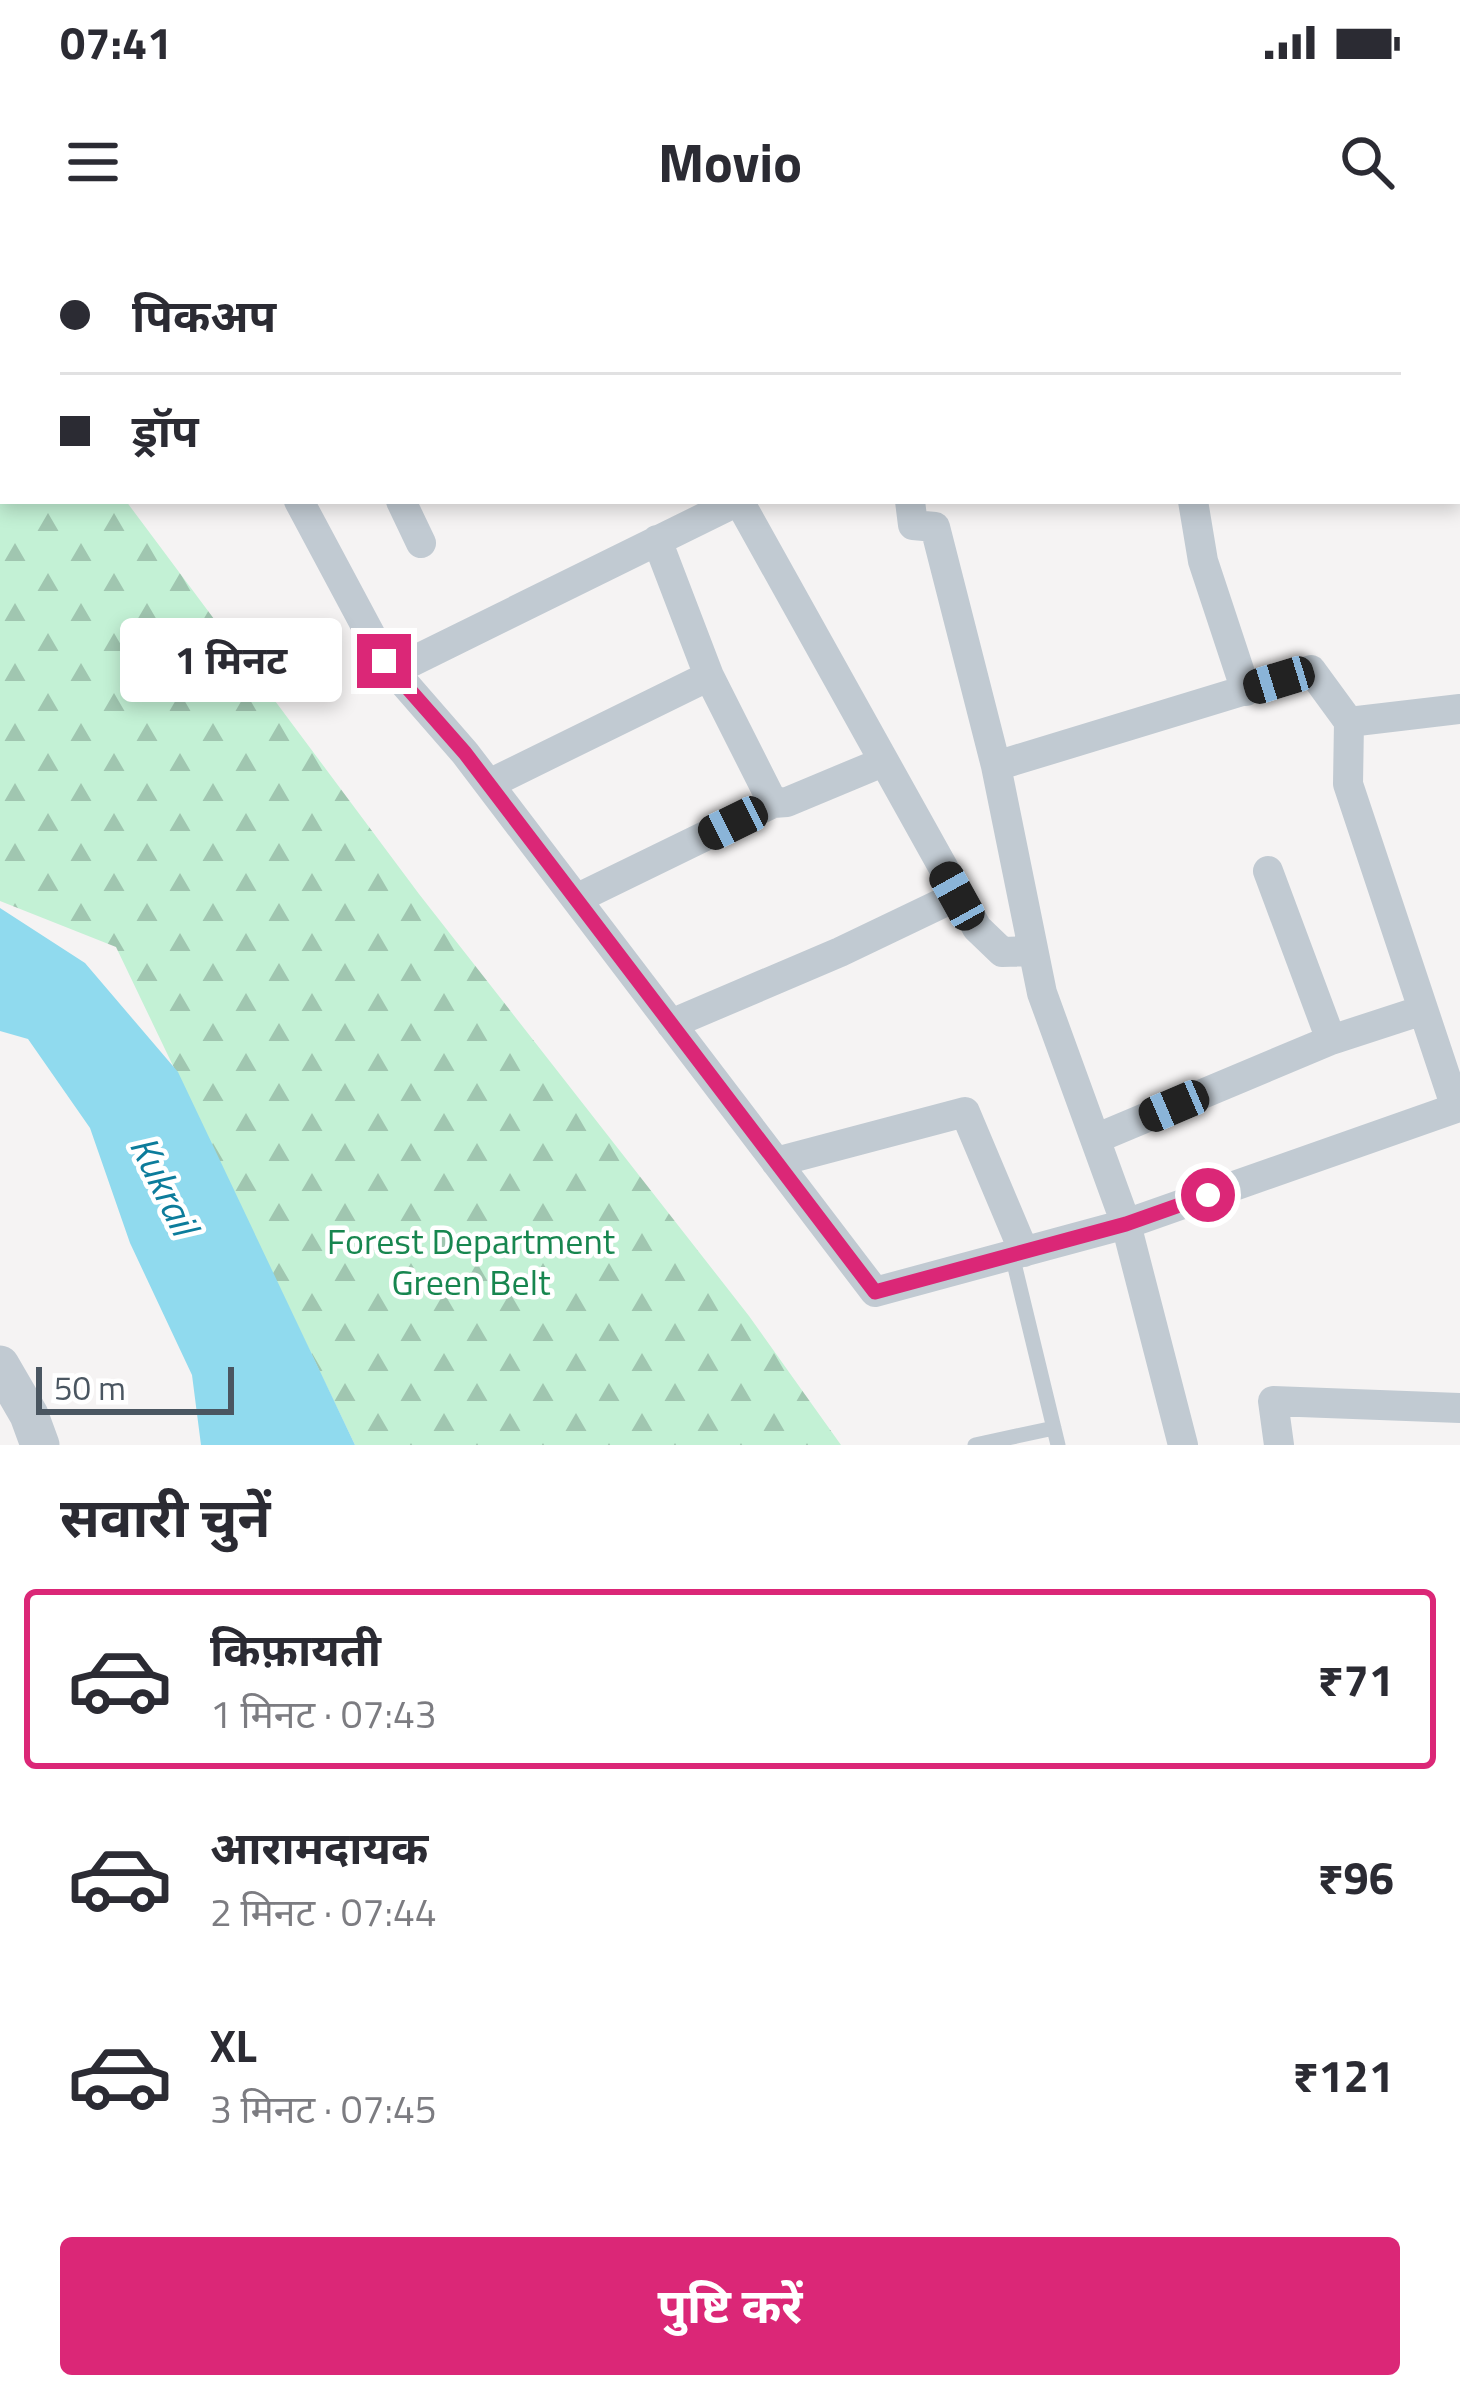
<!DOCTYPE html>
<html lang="hi">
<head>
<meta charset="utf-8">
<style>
	body { margin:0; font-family:"Titillium Web","Noto Sans Devanagari",sans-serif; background:#f7f7f7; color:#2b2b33; height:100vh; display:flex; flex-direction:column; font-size:45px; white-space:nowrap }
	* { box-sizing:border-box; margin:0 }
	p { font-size:39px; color:#7c7c81 }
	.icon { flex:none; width:66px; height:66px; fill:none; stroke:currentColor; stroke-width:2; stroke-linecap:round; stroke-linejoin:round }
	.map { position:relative; height:1205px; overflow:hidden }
	.panel { display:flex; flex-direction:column; background:#fff; flex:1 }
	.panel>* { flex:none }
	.hud { position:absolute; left:0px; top:0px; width:1461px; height:264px; box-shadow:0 6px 18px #0003; display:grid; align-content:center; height:264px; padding:0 60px; background:#fff }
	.scale { position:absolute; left:36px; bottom:30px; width:198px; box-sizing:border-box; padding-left:12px; border:6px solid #4a5661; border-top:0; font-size:33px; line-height:42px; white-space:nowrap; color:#4a5661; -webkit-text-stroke:9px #fff; paint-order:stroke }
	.end { position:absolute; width:54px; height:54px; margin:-27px; border:15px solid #db2777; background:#fff; box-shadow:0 0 0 6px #fff }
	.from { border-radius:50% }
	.bubble { position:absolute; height:84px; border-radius:12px; background:#fff; box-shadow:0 6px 18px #0003; font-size:39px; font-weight:700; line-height:84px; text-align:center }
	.car { position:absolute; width:36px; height:72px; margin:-36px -18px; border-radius:15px; box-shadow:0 0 9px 3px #0007; background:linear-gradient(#222 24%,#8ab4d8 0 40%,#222 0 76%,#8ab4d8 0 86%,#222 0) }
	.hud b { display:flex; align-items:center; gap:42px; height:114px; font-size:45px }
	.hud b+b { border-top:3px solid #e1e1e2 }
	.hud i { width:30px; height:30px; background:#2b2b33 }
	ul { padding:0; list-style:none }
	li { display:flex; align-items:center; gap:36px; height:180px; margin:0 24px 18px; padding:0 36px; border:6px solid transparent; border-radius:12px }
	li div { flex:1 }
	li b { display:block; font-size:45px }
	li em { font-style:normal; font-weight:700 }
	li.on { border-color:#db2777 }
	li>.icon { width:108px; height:108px; stroke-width:1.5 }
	h2 { padding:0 60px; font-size:54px; line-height:144px }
	.cta { display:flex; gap:24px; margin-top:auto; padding:24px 60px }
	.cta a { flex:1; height:138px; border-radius:12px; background:#db2777; color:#fff; font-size:48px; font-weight:700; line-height:138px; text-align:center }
	.status { display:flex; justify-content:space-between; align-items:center; height:84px; padding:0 60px; background:#fff; direction:ltr }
	.status svg { height:33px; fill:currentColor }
	header { display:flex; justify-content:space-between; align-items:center; height:156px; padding:0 60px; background:#fff; font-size:54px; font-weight:700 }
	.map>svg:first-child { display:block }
</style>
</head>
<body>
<div class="status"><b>07:41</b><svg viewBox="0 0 49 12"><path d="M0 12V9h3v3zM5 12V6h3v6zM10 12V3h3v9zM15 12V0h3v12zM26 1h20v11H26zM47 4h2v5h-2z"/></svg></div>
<header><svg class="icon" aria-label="menu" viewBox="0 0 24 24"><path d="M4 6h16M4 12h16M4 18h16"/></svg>Movio<svg class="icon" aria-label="search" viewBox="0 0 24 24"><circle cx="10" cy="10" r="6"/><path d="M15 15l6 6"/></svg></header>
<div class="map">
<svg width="1460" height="1205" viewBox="0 0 1460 1205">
	<defs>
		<pattern id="forest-firs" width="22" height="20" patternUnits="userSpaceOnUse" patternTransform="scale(3)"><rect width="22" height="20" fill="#c3f1d5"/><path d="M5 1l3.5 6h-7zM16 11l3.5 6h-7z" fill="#a0c6b0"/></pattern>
	</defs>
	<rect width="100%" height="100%" fill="#f5f3f3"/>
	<path fill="url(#forest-firs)" d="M0,93L3,261H126L419,654L749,1076L841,1205H355L116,707L0,661Z"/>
	<path fill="#90daee" d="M0,668L85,723L178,832L355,1205H201L192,1135L130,1003L90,888L28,799L0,791Z"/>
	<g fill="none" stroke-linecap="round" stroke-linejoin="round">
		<path stroke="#c1cad2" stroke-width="15" d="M1012,1015L1058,1205
			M975,1205L1054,1188"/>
		<path stroke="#c1cad2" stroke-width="30" d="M182,0L183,3
			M278,0L280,3
			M425,0L426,3
			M897,0L898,3
			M1149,0L1150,3
			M602,3L608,0
			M1062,3L1071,0
			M1458,17H1460
			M0,20L3,24
			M299,261L384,420L465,513L875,1052L1126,984L1456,868L1460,863
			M401,261L421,303
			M739,261L977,688L1002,712L1033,711
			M910,261L913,285L935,287L996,526L1042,753L1126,984L1183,1205
			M1193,261L1203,321L1246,451
			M657,300L709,436L773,563L787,562L883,522
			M393,431L738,261
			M1349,482L1460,469
			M996,526L1311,430L1349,482L1348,544L1456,868
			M489,544L709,436
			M576,659L773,563
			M671,784L840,712L957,656
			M1331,800L1423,770
			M1095,899L1331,800L1268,631
			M776,922L965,872L1024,1012
			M1279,1205L1273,1161L1460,1168"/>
		<path stroke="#c1cad2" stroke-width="39" d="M0,1125L29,1175L40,1205"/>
	</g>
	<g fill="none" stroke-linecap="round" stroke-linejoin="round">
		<path stroke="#db2777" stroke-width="15" d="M384,421L465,513L875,1052L1126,984L1208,955"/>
	</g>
	<g text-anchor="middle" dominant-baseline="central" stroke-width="9" stroke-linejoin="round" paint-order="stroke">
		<g font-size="36" fill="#17864f" stroke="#fff">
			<text x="471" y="1000">Forest Department<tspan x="471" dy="41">Green Belt</tspan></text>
		</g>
		<g font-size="39" font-style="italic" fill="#0c7c9b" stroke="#fff">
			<text transform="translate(165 945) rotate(64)">Kukrail</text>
		</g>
	</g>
</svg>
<div class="scale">50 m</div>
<i class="end from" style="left:1208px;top:955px"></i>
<i class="end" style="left:384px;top:421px"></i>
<div class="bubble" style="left:120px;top:378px;width:222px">1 मिनट</div>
<i class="car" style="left:1279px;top:440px;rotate:253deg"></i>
<i class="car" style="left:733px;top:583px;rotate:244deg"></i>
<i class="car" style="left:957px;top:656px;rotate:331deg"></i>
<i class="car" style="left:1174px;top:866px;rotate:247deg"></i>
<div class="hud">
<b><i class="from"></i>पिकअप</b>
<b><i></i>ड्रॉप</b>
</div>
</div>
<section class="panel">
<h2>सवारी चुनें</h2>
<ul>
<li class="on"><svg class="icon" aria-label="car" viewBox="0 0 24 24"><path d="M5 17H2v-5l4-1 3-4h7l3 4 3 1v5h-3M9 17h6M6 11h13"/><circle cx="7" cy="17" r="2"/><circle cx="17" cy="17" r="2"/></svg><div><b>किफ़ायती</b><p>1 मिनट · 07:43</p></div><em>₹71</em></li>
<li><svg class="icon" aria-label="car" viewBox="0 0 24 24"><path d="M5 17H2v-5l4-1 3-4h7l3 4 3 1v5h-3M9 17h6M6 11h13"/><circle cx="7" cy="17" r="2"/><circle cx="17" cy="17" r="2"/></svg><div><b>आरामदायक</b><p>2 मिनट · 07:44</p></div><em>₹96</em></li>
<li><svg class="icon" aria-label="car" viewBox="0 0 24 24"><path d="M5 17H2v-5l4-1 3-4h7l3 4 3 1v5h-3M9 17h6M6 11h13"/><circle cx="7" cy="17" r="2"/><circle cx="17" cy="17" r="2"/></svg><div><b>XL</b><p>3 मिनट · 07:45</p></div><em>₹121</em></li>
</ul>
<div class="cta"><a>पुष्टि करें</a></div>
</section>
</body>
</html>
